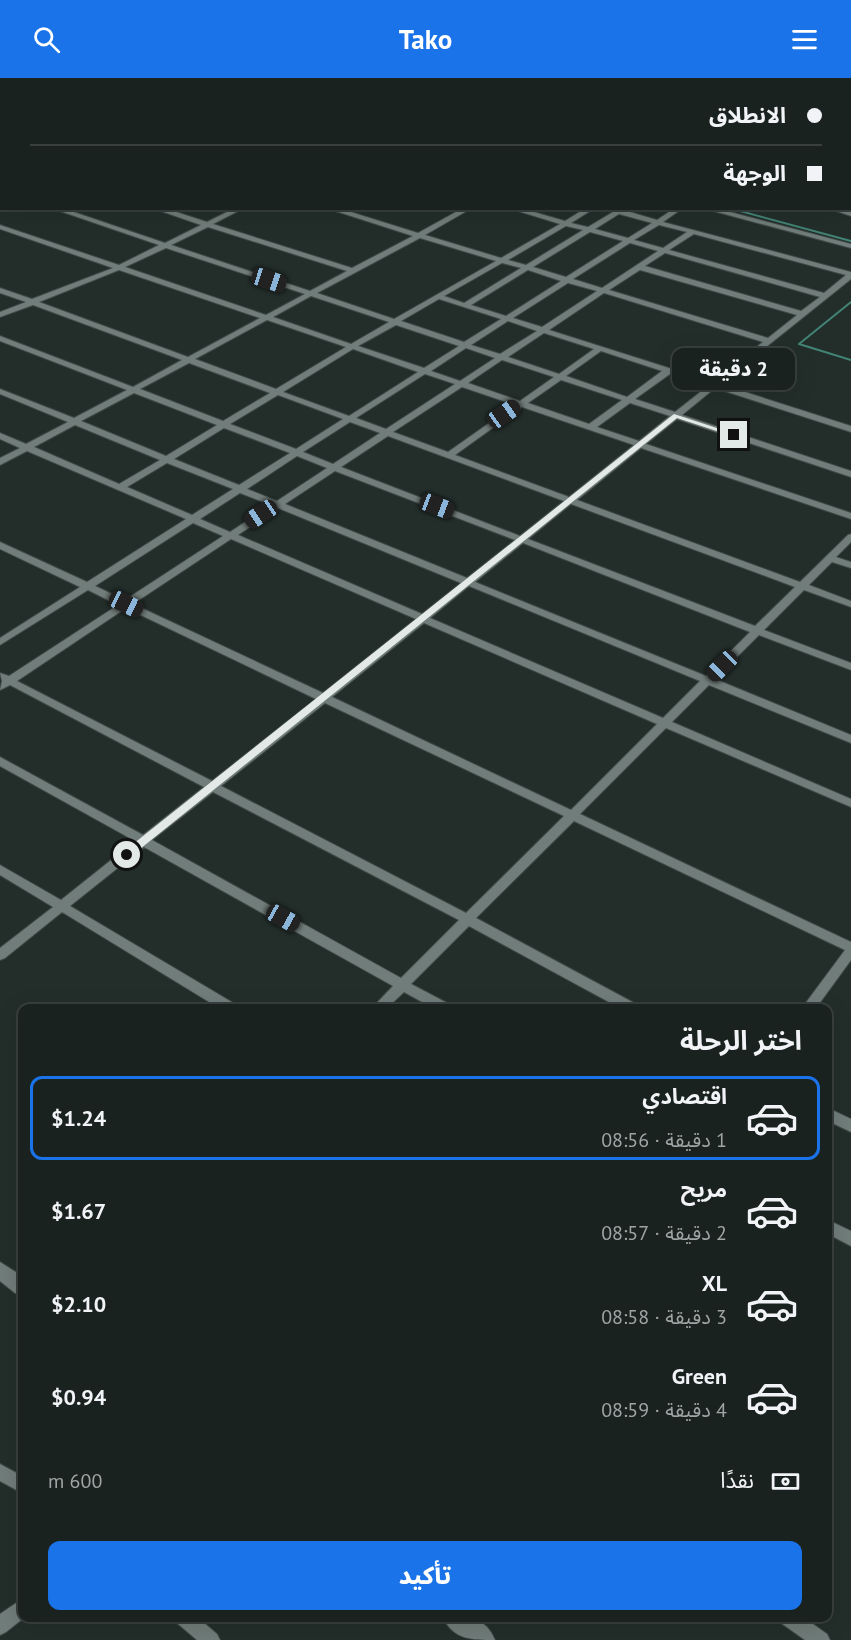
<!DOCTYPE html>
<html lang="ar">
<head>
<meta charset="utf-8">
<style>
	body { margin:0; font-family:"PT Sans","Noto Sans Arabic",sans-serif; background:#272f2d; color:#f1f3f6; direction:rtl; height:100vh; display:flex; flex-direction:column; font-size:22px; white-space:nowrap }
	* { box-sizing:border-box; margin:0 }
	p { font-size:20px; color:#9fa4a5 }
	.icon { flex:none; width:33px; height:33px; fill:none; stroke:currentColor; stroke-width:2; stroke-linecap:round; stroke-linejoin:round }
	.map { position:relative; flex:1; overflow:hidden; direction:ltr }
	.sheet { position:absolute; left:18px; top:926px; width:814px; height:618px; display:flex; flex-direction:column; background:#1a2220; border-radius:12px; box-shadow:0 6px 24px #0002,0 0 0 2px #383f3e; direction:rtl }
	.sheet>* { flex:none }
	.guide { position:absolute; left:0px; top:0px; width:852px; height:132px; box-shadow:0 6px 24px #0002,0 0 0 2px #383f3e; direction:rtl; display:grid; align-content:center; height:132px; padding:0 30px; background:#1a2220 }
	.end { position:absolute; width:27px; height:27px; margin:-14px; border:8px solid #e2e9e7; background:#111; box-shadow:0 0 0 3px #111 }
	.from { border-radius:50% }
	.bubble { position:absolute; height:42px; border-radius:12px; background:#1a2220; box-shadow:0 6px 24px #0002,0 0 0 2px #383f3e; font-size:20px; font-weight:800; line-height:42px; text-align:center; direction:rtl }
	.car { position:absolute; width:18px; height:36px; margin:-18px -9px; border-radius:8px; box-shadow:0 0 4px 2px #0007; background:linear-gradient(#222 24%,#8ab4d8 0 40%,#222 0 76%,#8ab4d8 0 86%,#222 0) }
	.guide b { display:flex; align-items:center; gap:21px; height:57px; font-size:22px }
	.guide b+b { border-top:2px solid #383f3e }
	.guide i { width:15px; height:15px; background:#f1f3f6 }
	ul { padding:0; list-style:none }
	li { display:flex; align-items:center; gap:18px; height:84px; margin:0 12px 9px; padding:0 18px; border:3px solid transparent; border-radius:12px }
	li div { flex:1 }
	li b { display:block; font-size:22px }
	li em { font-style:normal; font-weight:800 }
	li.active { border-color:#1a73e8 }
	li>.icon { width:54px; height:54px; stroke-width:1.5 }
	h2 { padding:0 30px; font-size:27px; line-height:72px }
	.pay { display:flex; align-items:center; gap:15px; height:66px; padding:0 30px; font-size:22px }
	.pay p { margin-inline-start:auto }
	.action { display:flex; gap:12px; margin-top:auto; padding:12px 30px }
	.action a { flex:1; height:69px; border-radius:12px; background:#1a73e8; color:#fff; font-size:24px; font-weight:800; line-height:69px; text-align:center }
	header { display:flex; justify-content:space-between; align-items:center; height:78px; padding:0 30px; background:#1a73e8; color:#fff; font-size:27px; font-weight:800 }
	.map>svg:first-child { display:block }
</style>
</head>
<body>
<header><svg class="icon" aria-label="menu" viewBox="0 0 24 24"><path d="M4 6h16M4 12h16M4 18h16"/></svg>Tako<svg class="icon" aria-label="search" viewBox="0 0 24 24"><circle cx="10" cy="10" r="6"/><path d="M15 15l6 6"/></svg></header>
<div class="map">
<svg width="851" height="1562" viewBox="0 0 851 1562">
	<rect width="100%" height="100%" fill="#232e2b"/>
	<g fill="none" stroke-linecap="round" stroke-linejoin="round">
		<path stroke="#428475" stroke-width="2" d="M230,0L236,2
			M729,130L851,163
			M851,224L799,266L851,282"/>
		<g stroke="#3f4946" stroke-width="2">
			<path id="minor" d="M40,0L50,2H42Z
				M83,0H90L80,2Z
				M122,0L133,2H124Z
				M206,0L218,2H208Z
				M300,0H307L298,2Z
				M310,0L322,2H312Z
				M365,0H372L363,2Z
				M389,0L401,2H391Z
				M448,0H455L446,2Z
				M502,0H509L500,2Z
				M541,0L553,2H543Z
				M559,0H566L557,2Z
				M617,0H624L615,2Z
				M654,0H660L652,2Z
				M750,0H757L748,2Z
				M850,2H851V6H850Z
				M850,19H851V23H850Z
				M2,29V33L0,34V30Z
				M0,44H2V48H0Z
				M850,47H851V51H850Z
				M850,70H851V74H850Z
				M0,110H2V115L0,114Z
				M0,121H2V125H0Z
				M51,130H62L165,165L201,147L152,130H164L207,144L235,130H244L213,146L352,190L413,158L326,130H338L418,155L463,130H472L425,157L501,180L560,146L508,130H520L565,143L586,130H595L571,145L588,149L613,134L601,130L620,131L657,142L675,130H683L663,144L851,194V201L720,306L851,348V354L715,310L682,337L851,393V399L677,341L646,366L851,435V441L641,370L577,422L800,504L848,457L851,456V464L836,479L851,484V490L832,484L809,507L851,523V529L804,512L764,552L851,585V592L759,557L715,601L851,657V665L709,607L672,644L851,721V729L666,650L580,736L851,864V882L816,930H802L845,872L574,743L476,840L636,926L638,930H620L469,848L411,906L449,926L451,930H433L404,914L387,930H372L393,908L144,769L70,828L235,926L237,930H219L62,834L5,880L0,882V870L53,829L0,797V787L61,822L135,763L0,688V679L143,757L204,709L10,607L0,612L2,603L0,595L9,598L118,527L88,512L0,567V560L80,509L0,471V464L87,504L186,441L27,373L0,387V380L20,370L0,361V355L26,366L68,344L0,316V311L74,340L127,312L0,263V258L133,309L182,282L33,227L0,239V234L26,224L0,215V210L32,221L113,190L0,151V147L119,187L159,167ZM619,136L652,145L628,160L595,151ZM659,147L687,154L663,170L634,162ZM566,148L583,152L526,187L508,182ZM208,149L347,193L310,213L171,167ZM590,154L623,163L566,199L533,189ZM694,156L846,197L824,215L669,172ZM420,160L496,183L394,241L317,215ZM630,165L658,173L602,210L573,201ZM166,170L305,216L266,237L125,189ZM665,175L820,219L801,233L645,188ZM502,185L521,190L464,225L444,218ZM119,192L260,240L188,279L39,224ZM528,192L561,203L506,238L471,227ZM640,192L797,237L768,260L609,212ZM568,205L597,213L542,249L513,240ZM604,215L763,264L713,304L549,252ZM311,218L389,244L351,266L273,239ZM439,221L501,241L464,264L401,243ZM267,242L346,269L276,311L195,281ZM508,243L537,253L500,276L471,267ZM396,247L459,268L424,290L358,268ZM544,255L594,271L559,296L508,279ZM466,270L495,280L460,303L431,293ZM353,271L418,294L349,338L283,314ZM601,273L662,293L627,319L566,298ZM502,282L554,299L520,323L468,305ZM189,285L270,315L223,343L140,311ZM425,296L455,306L386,351L356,340ZM670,296L708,308L675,334L635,321ZM561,302L622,322L589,346L528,325ZM462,309L515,327L448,374L393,354ZM134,315L217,347L166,378L81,343ZM278,317L343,341L296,371L230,346ZM630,325L670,338L639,363L597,349ZM522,329L634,367L569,419L455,377ZM350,344L380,355L333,386L303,374ZM75,347L160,382L119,406L34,369ZM224,350L290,375L239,407L174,381ZM388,358L564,423L520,458L341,389ZM297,378L327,390L277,423L247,411ZM167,385L233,411L192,437L127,409ZM335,393L515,462L467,500L285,426ZM240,415L271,427L230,454L200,441ZM571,426L795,509L755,548L528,461ZM278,430L461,505L422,536L238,457ZM193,445L223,458L125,522L95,508ZM231,461L416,541L323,615L133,526ZM523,465L750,554L706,598L475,504ZM469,508L700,603L663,640L430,540ZM126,530L316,621L212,703L17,603ZM424,545L657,646L571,732L332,619ZM325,625L564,738L466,835L221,708ZM213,714L459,842L401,900L152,762Z
				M702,130H715L851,166V170Z
				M827,130H839L851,134V138Z
				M828,1030L851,1041V1054L828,1043Z
				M828,1142L851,1153V1168L828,1156Z
				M0,1386L22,1398V1415L0,1403Z
				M22,1521V1539H25L6,1554L0,1557V1536Z
				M174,1539H197L217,1556L220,1562H197L177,1545Z
				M778,1539H803L827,1556L830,1562H805L781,1545Z"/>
		</g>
		<g stroke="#3f4946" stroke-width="2">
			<path id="tertiary" d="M0,1184L22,1198V1217L15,1215L0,1203Z
				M443,1539C465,1539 485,1537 495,1562C473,1562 453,1562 443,1539Z"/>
		</g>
		<use href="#minor" fill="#717d7a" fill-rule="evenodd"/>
		<use href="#tertiary" fill="#717d7a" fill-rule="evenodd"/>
	</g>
	<path fill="#e2e9e7" d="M674,336L738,357L732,358L677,340L130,779H123V774Z"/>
</svg>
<i class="end from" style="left:127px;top:777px"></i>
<i class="end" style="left:734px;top:357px"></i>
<div class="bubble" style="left:672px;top:270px;width:123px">2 دقيقة</div>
<i class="car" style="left:269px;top:202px;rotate:108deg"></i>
<i class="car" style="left:504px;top:336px;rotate:55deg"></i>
<i class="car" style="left:437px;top:428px;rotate:111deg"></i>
<i class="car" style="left:261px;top:436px;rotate:236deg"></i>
<i class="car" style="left:126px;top:526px;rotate:115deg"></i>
<i class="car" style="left:722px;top:588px;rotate:225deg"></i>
<i class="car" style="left:283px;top:840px;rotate:119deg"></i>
<div class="guide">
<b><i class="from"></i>الانطلاق</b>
<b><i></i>الوجهة</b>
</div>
<section class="sheet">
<h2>اختر الرحلة</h2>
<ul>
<li class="active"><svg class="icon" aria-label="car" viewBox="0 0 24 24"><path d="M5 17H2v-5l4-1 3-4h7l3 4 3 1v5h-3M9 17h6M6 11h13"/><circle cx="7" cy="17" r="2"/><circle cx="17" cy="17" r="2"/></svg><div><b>اقتصادي</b><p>1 دقيقة · 08:56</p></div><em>$1.24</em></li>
<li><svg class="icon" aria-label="car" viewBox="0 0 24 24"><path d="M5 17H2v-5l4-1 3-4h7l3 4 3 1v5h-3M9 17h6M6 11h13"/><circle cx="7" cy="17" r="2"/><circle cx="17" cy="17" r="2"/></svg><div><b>مريح</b><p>2 دقيقة · 08:57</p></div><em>$1.67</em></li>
<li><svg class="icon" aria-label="car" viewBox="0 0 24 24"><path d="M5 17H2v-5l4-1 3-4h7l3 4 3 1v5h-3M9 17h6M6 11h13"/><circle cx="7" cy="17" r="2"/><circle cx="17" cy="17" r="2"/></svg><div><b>XL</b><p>3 دقيقة · 08:58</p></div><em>$2.10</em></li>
<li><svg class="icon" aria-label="car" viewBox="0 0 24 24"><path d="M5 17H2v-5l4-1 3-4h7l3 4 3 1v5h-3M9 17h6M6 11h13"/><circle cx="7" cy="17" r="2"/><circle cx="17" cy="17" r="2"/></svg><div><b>Green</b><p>4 دقيقة · 08:59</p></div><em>$0.94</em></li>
</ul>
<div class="pay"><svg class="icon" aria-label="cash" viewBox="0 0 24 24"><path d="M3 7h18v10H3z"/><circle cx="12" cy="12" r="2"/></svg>نقدًا<p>600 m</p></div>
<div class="action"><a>تأكيد</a></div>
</section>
</div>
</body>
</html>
